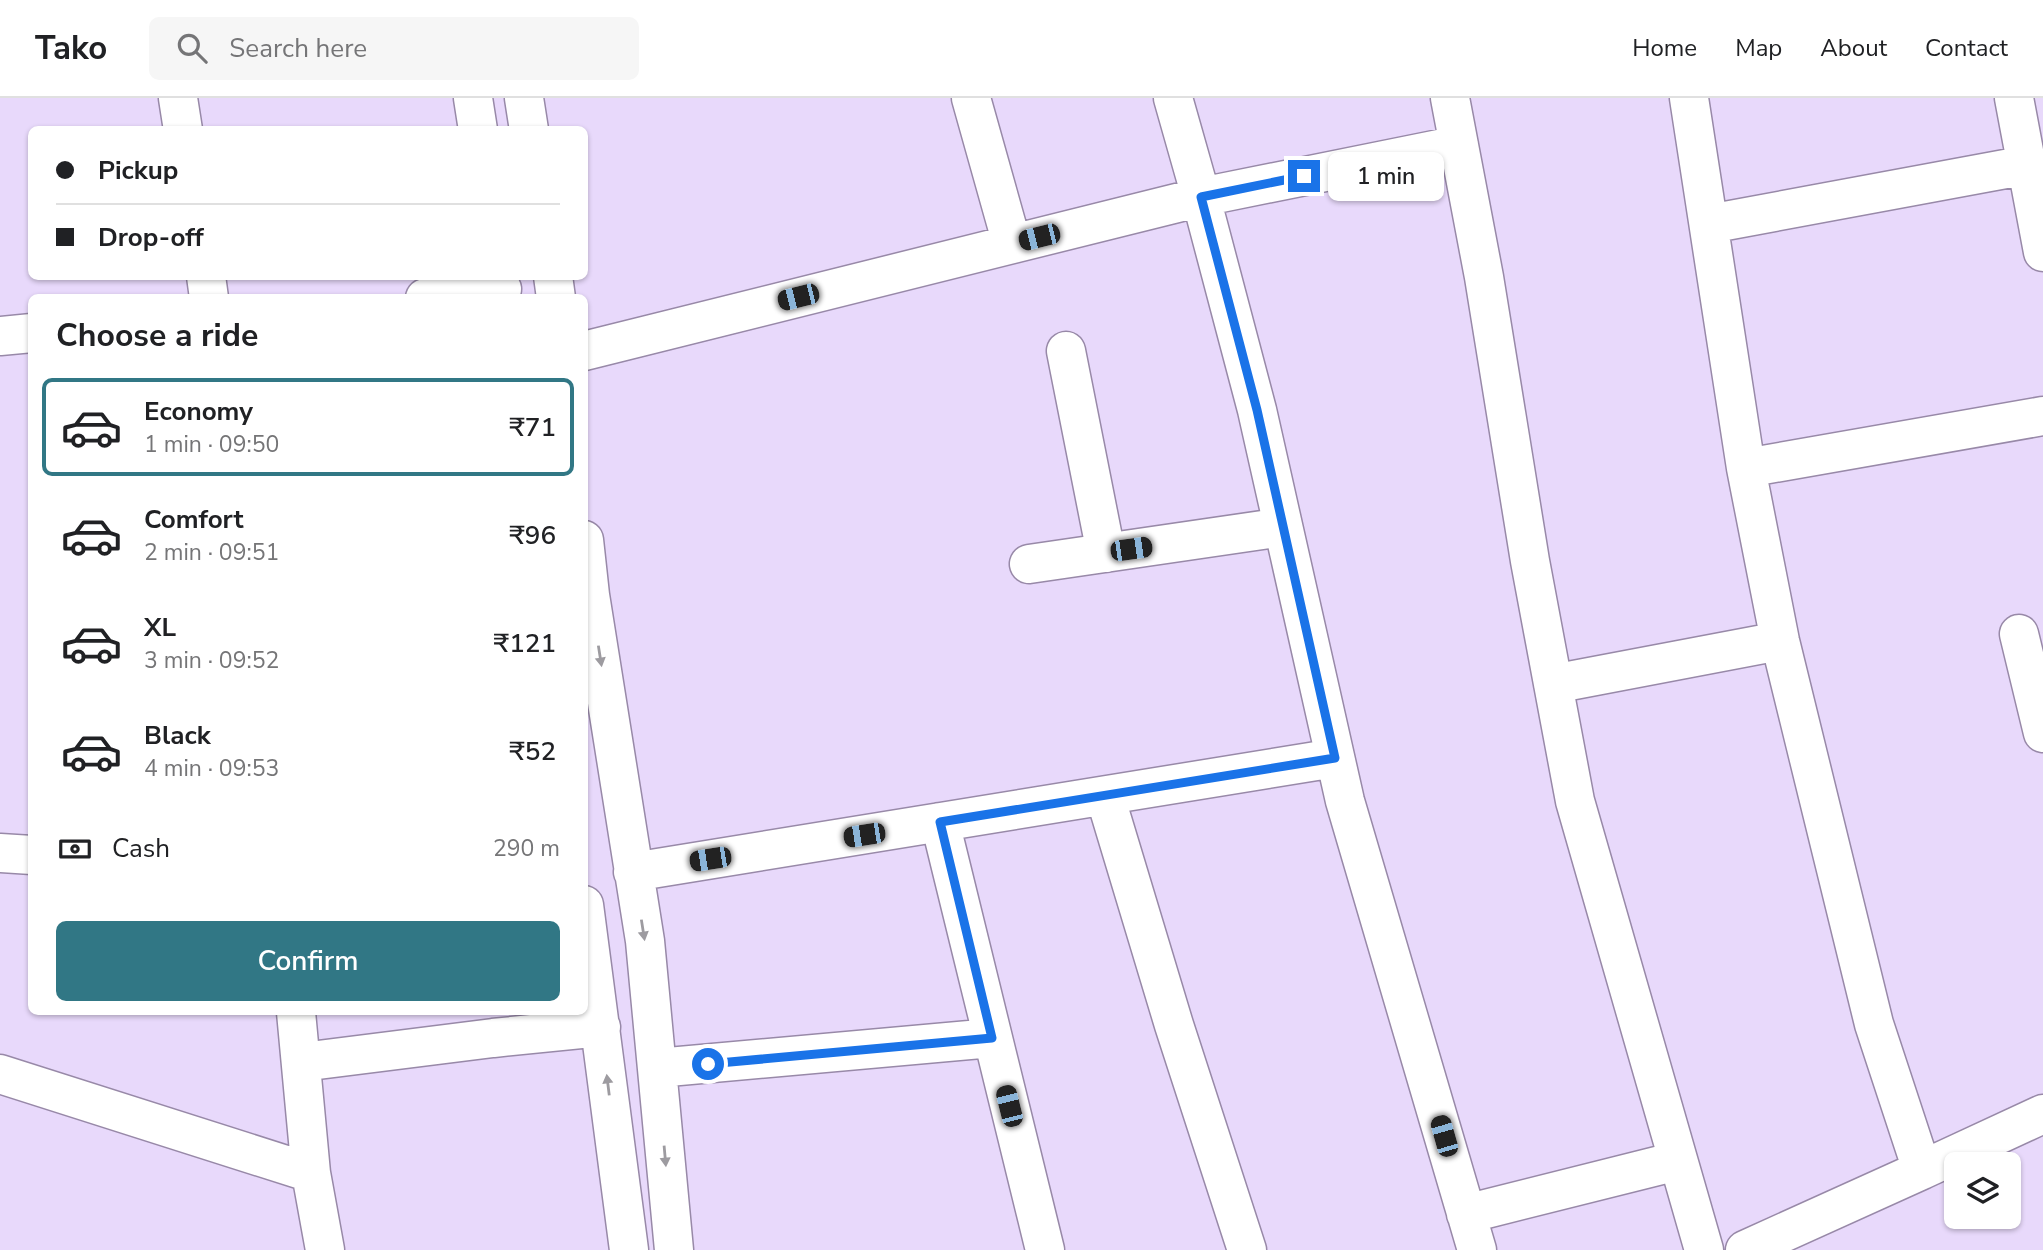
<!DOCTYPE html>
<html lang="en">
<head>
<meta charset="utf-8">
<style>
	body { margin:0; font-family:"Nunito Sans",sans-serif; background:#f6f6f6; color:#202124; height:100vh; display:flex; flex-direction:column; font-size:26px; white-space:nowrap }
	* { box-sizing:border-box; margin:0 }
	p { font-size:23px; color:#757577 }
	.icon { flex:none; width:38px; height:38px; fill:none; stroke:currentColor; stroke-width:2; stroke-linecap:round; stroke-linejoin:round }
	.map { position:relative; flex:1; overflow:hidden }
	.drawer { position:absolute; left:28px; top:196px; width:560px; height:721px; display:flex; flex-direction:column; background:#fff; border-radius:10px; box-shadow:0 2px 5px #0004 }
	.drawer>* { flex:none }
	.top-card { position:absolute; left:28px; top:28px; width:560px; height:154px; border-radius:10px; box-shadow:0 2px 5px #0004; display:grid; align-content:center; height:154px; padding:0 28px; background:#fff }
	.tools { position:absolute; left:1944px; top:1054px; display:grid; gap:14px }
	.tools a { display:grid; place-items:center; width:77px; height:77px; border-radius:10px; background:#fff; box-shadow:0 2px 5px #0004; font-size:35px }
	.end { position:absolute; width:32px; height:32px; margin:-16px; border:9px solid #1a73e8; background:#fff; box-shadow:0 0 0 4px #fff }
	.from { border-radius:50% }
	.bubble { position:absolute; height:49px; border-radius:10px; background:#fff; box-shadow:0 2px 5px #0004; font-size:23px; font-weight:600; line-height:49px; text-align:center }
	.car { position:absolute; width:21px; height:42px; margin:-21px -10px; border-radius:9px; box-shadow:0 0 5px 2px #0007; background:linear-gradient(#222 24%,#8ab4d8 0 40%,#222 0 76%,#8ab4d8 0 86%,#222 0) }
	.top-card b { display:flex; align-items:center; gap:24px; height:66px; font-size:26px }
	.top-card b+b { border-top:2px solid #e0e0e0 }
	.top-card i { width:18px; height:18px; background:#202124 }
	ul { padding:0; list-style:none }
	li { display:flex; align-items:center; gap:21px; height:98px; margin:0 14px 10px; padding:0 14px; border:4px solid transparent; border-radius:10px }
	li div { flex:1 }
	li b { display:block; font-size:26px }
	li em { font-style:normal; font-weight:600 }
	li.on { border-color:#317785 }
	li>.icon { width:63px; height:63px; stroke-width:1.5 }
	h2 { padding:0 28px; font-size:32px; line-height:84px }
	.pay { display:flex; align-items:center; gap:18px; height:77px; padding:0 28px; font-size:26px }
	.pay p { margin-inline-start:auto }
	.action { display:flex; gap:14px; margin-top:auto; padding:14px 28px }
	.action a { flex:1; height:80px; border-radius:10px; background:#317785; color:#fff; font-size:28px; font-weight:600; line-height:80px; text-align:center }
	header { display:flex; align-items:center; gap:42px; box-sizing:border-box; height:98px; padding:0 35px; background:#fff; border-bottom:2px solid #e0e0e0 }
	header strong { font-size:33px }
	nav { display:flex; gap:38px; margin-inline-start:auto; font-size:24px }
	.search { width:490px; height:63px; background:#f6f6f6; display:flex; align-items:center; gap:18px; box-sizing:border-box; padding:0 24px; border-radius:10px; color:#757577; font-size:26px }
	.map>svg:first-child { display:block }
</style>
</head>
<body>
<header>
<strong>Tako</strong>
<div class="search"><svg class="icon" aria-label="search" viewBox="0 0 24 24"><circle cx="10" cy="10" r="6"/><path d="M15 15l6 6"/></svg>Search here</div>
<nav><a>Home</a><a>Map</a><a>About</a><a>Contact</a></nav>
</header>
<div class="map">
<svg width="2043" height="1152" viewBox="0 0 2043 1152">
	<rect width="100%" height="100%" fill="#e8d9fb"/>
	<g fill="none" stroke-linecap="round" stroke-linejoin="round">
		<g stroke="#9889a8" stroke-width="41">
			<path id="minor" d="M178,0L183,32
				M473,0L478,32
				M524,0L529,32
				M971,0L1012,146
				M1173,0L1196,81L1257,312L1345,703L1477,1152
				M1450,0L1484,179L1530,463L1575,703L1704,1152
				M1689,0L1746,370L1780,543L1874,926L1922,1072L2043,1016
				M2014,0L2043,154
				M1709,126L2027,67
				M206,178L209,200
				M553,178L556,200
				M425,200L502,191
				M0,238L32,235
				M584,253L1201,99L1459,47
				M1066,253L1106,455
				M1746,370L2043,318
				M584,442L590,497L645,843L674,1152
				M1029,466L1283,429
				M2019,536L2043,635
				M1553,586L1780,543
				M1105,698L1174,927L1247,1152
				M940,724L1045,1152
				M0,755L32,757
				M633,774L1335,660
				M584,807L629,1152
				M296,914L311,1075L325,1152
				M302,964L493,940L601,929
				M657,970L992,940
				M0,976L311,1075
				M1466,1116L1677,1063
				M1745,1152L1922,1072"/>
		</g>
		<use href="#minor" stroke="#fff" stroke-width="38"/>
	</g>
	<defs><path id="oneway-solid" d="M-6-.8H1V-3.2L6.5 0L1 3.2V.8H-6Z" transform="scale(1.75)"/></defs>
	<g fill="#9d9ba0">
		<use href="#oneway-solid" transform="translate(600 558) rotate(81)"/>
		<use href="#oneway-solid" transform="translate(643 832) rotate(81)"/>
		<use href="#oneway-solid" transform="translate(608 987) rotate(-97)"/>
		<use href="#oneway-solid" transform="translate(665 1058) rotate(85)"/>
	</g>
	<g fill="none" stroke-linecap="round" stroke-linejoin="round">
		<path stroke="#1a73e8" stroke-width="9" d="M708,966L992,940L940,724L1335,660L1257,312L1201,99L1304,78"/>
	</g>
</svg>
<div class="tools">
<a><svg class="icon" aria-label="layers" viewBox="0 0 24 24"><path d="M12 4l9 5-9 5-9-5zM3 14l9 5 9-5"/></svg></a>
</div>
<i class="end from" style="left:708px;top:966px"></i>
<i class="end" style="left:1304px;top:78px"></i>
<div class="bubble" style="left:1328px;top:54px;width:116px">1 min</div>
<i class="car" style="left:1039px;top:139px;rotate:256deg"></i>
<i class="car" style="left:798px;top:199px;rotate:256deg"></i>
<i class="car" style="left:1131px;top:451px;rotate:82deg"></i>
<i class="car" style="left:864px;top:737px;rotate:261deg"></i>
<i class="car" style="left:710px;top:761px;rotate:261deg"></i>
<i class="car" style="left:1009px;top:1008px;rotate:346deg"></i>
<i class="car" style="left:1444px;top:1038px;rotate:344deg"></i>
<div class="top-card">
<b><i class="from"></i>Pickup</b>
<b><i></i>Drop-off</b>
</div>
<section class="drawer">
<h2>Choose a ride</h2>
<ul>
<li class="on"><svg class="icon" aria-label="car" viewBox="0 0 24 24"><path d="M5 17H2v-5l4-1 3-4h7l3 4 3 1v5h-3M9 17h6M6 11h13"/><circle cx="7" cy="17" r="2"/><circle cx="17" cy="17" r="2"/></svg><div><b>Economy</b><p>1 min · 09:50</p></div><em>₹71</em></li>
<li><svg class="icon" aria-label="car" viewBox="0 0 24 24"><path d="M5 17H2v-5l4-1 3-4h7l3 4 3 1v5h-3M9 17h6M6 11h13"/><circle cx="7" cy="17" r="2"/><circle cx="17" cy="17" r="2"/></svg><div><b>Comfort</b><p>2 min · 09:51</p></div><em>₹96</em></li>
<li><svg class="icon" aria-label="car" viewBox="0 0 24 24"><path d="M5 17H2v-5l4-1 3-4h7l3 4 3 1v5h-3M9 17h6M6 11h13"/><circle cx="7" cy="17" r="2"/><circle cx="17" cy="17" r="2"/></svg><div><b>XL</b><p>3 min · 09:52</p></div><em>₹121</em></li>
<li><svg class="icon" aria-label="car" viewBox="0 0 24 24"><path d="M5 17H2v-5l4-1 3-4h7l3 4 3 1v5h-3M9 17h6M6 11h13"/><circle cx="7" cy="17" r="2"/><circle cx="17" cy="17" r="2"/></svg><div><b>Black</b><p>4 min · 09:53</p></div><em>₹52</em></li>
</ul>
<div class="pay"><svg class="icon" aria-label="cash" viewBox="0 0 24 24"><path d="M3 7h18v10H3z"/><circle cx="12" cy="12" r="2"/></svg>Cash<p>290 m</p></div>
<div class="action"><a>Confirm</a></div>
</section>
</div>
</body>
</html>
